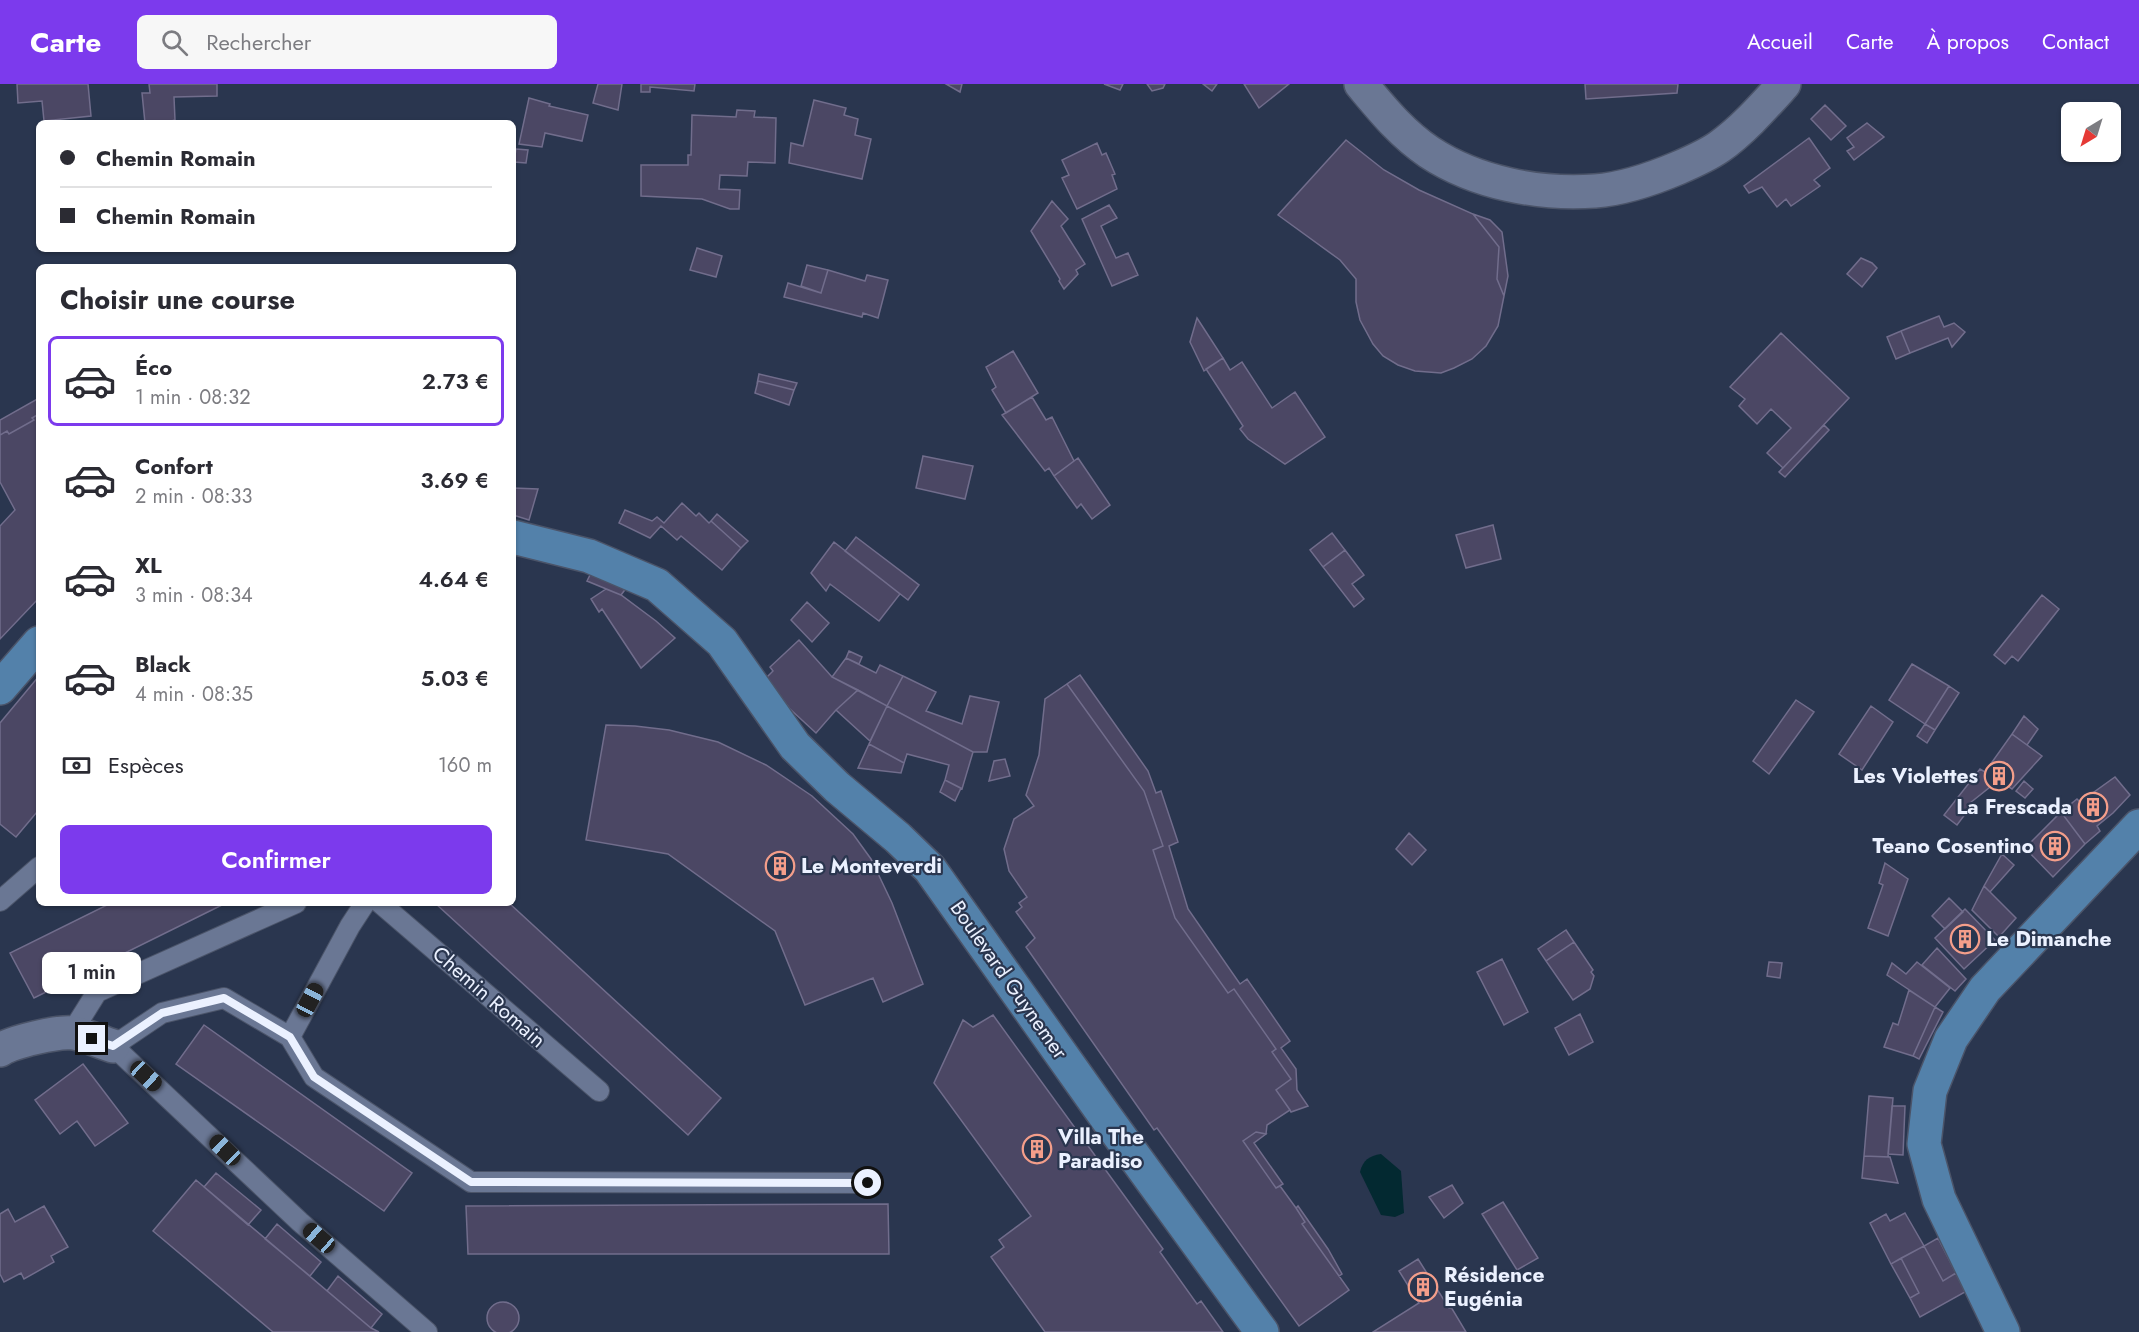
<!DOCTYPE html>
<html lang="fr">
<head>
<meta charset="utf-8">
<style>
	body { margin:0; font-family:Jost,sans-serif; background:#f7f7f7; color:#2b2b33; height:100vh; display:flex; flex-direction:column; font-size:22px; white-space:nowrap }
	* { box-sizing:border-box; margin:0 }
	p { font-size:20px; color:#7c7c81 }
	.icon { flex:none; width:33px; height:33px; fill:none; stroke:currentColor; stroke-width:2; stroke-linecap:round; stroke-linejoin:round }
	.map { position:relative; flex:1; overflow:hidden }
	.drawer { position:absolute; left:36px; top:180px; width:480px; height:642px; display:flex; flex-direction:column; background:#fff; border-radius:9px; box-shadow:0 2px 4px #0004 }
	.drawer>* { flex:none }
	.guide { position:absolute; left:36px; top:36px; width:480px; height:132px; border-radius:9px; box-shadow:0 2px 4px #0004; display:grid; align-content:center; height:132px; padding:0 24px; background:#fff }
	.needle { width:39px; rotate:218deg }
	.tools { position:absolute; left:2061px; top:18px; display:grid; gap:12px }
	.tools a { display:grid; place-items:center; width:60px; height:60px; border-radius:9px; background:#fff; box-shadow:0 2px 4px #0004; font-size:30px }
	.end { position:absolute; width:27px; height:27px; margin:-14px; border:8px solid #ebf1ff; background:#111; box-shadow:0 0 0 3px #111 }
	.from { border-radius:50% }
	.bubble { position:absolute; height:42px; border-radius:9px; background:#fff; box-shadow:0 2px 4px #0004; font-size:20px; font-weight:600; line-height:42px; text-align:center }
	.car { position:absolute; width:18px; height:36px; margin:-18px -9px; border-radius:8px; box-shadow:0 0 4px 2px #0007; background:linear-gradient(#222 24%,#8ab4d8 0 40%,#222 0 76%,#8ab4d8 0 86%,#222 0) }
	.guide b { display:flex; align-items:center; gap:21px; height:57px; font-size:22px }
	.guide b+b { border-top:2px solid #e1e1e2 }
	.guide i { width:15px; height:15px; background:#2b2b33 }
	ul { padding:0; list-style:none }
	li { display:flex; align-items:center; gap:18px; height:90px; margin:0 12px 9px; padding:0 12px; border:3px solid transparent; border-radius:9px }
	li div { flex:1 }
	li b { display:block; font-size:22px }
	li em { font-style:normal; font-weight:600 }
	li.on { border-color:#7c3aed }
	li>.icon { width:54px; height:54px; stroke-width:1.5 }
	h2 { padding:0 24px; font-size:27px; line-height:72px }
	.pay { display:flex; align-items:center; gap:15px; height:66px; padding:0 24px; font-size:22px }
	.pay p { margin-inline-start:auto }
	.cta { display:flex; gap:12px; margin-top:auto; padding:12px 24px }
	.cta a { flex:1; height:69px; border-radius:9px; background:#7c3aed; color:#fff; font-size:24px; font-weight:600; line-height:69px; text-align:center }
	header { display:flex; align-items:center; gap:36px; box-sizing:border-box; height:84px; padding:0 30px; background:#7c3aed; color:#fff }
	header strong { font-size:28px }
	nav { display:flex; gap:33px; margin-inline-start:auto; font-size:21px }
	.search { width:420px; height:54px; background:#f7f7f7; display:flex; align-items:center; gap:15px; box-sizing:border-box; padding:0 21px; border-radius:9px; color:#7c7c81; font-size:22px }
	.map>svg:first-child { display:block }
</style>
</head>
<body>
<header>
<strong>Carte</strong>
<div class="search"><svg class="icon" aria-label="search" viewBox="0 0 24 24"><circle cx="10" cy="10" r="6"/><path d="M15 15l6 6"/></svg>Rechercher</div>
<nav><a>Accueil</a><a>Carte</a><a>À propos</a><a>Contact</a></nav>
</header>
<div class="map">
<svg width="2139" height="1248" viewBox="0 0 2139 1248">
	<rect width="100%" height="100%" fill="#2a364f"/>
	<path fill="#032931" d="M1381,1070L1401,1087L1404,1129L1395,1133L1381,1131L1360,1088C1363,1076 1369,1072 1381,1070Z"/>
	<path fill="#4b4764" stroke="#716d8c" stroke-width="1.5" d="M17,0H88L91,32L44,37L42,17L18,19Z
		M149,0H217V12L174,13L175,36L164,39H145L142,9H150Z
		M598,0H622L618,26L593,19Z
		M641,0H695L694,7L650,3V8H641Z
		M946,0H962L960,8Z
		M1104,0H1123L1120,6Z
		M1147,0H1165L1163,4L1152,7Z
		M1203,0H1217L1212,7Z
		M1244,0H1289L1259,24Z
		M1585,0H1678L1677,9L1586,15Z
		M529,14L550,20L549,22L588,31L582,57L545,49L542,63L519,60Z
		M814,16L846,24L844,31L858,35L855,51L871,55L862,95L789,79L791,59L803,62Z
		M1825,21L1846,42L1831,56L1811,35Z
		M737,26L755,27L754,33L776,34L775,79L748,78L747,92L720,91L719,105L740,106L739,125H730L702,115L641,112V81H688V71H691L692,31L736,33Z
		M1867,39L1884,53L1854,76L1847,67L1854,63L1847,54Z
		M1809,54L1830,84L1814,96L1820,102L1791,122L1786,115L1777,123L1762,103L1749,109L1744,102Z
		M1346,56L1384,86L1419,106L1473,130L1499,163L1497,195L1504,212L1498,242L1486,262L1472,275L1454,284L1441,289L1415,287L1398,281L1383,272L1373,260L1360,236L1356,218V195L1340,176L1278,131Z
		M1097,59L1102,71L1106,69L1115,90L1112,91L1117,105L1077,125L1062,94L1069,91L1062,76Z
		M516,65L528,66L526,79L514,78Z
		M1052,117L1068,135L1061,142L1085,180L1076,186L1078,190L1064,205L1059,197L1060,195L1031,147Z
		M1109,121L1117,134L1101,142L1116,174L1128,169L1138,191L1112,202L1082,135Z
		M1473,130L1490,136L1502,148L1508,192L1504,212L1497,195L1499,163Z
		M697,164L722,172L716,193L690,186Z
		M1861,174L1872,179L1877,184L1862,203L1847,190Z
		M807,181L828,186L821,209L801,202Z
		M828,186L865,197L867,191L888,196L878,234L863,229L862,233L784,213L788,199L821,209Z
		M1939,232L1944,243L1954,239L1965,248L1952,263L1948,254L1910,269L1901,247Z
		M1197,234L1223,274L1204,287L1190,258Z
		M1901,247L1910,269L1896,275L1887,253Z
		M1781,249L1849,314L1783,384L1767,369L1791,344L1771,325L1757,340L1739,322L1745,315L1730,303Z
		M1013,267L1038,309L1006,329L992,306L996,303L986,283Z
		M1223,274L1230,286L1242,278L1272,324L1295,308L1325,353L1285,380L1248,355L1240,345L1243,342L1206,285Z
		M759,290L797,299L794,306L758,297L757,300Z
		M758,297L794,306L789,321L755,309Z
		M1032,313L1046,336L1052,333L1074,377L1054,392L1049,384L1045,387L1002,331Z
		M39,314V330L32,334L34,336L9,350L7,347L0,351V336Z
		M39,330V514L0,555V442L15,426L0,398V351L7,347L9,350L34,336L32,334Z
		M1824,341L1829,346L1785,393L1779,388Z
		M923,372L973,382L965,415L916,404Z
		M1078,374L1110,421L1092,435L1081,420L1077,424L1054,392Z
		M513,404L538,405L529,436L513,431Z
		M682,419L696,432L699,429L709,439L711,437L741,464L722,486L681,452L677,456L661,442L650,454L619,439L625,426L652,437L657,433L664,439Z
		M717,430L748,457L741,464L711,437Z
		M1493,441L1501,475L1466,484L1456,451Z
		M1332,449L1345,466L1323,483L1310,466Z
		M856,453L919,501L908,516L845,467Z
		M834,458L900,510L879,537L830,500L826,507L811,489Z
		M1345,466L1364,491L1352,500L1364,515L1354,523L1323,483Z
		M591,489L627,503L621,511L587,497Z
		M606,505L621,511L656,537L675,554L641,584L602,525L599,528L591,515Z
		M2042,511L2059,525L2018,577L2012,572L2005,580L1994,571Z
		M807,518L829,539L812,558L791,536Z
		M799,556L832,593L858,606L836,626L816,649L790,625L766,594L773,587L770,583Z
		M849,567L862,573L859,580L846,574Z
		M846,574L876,589L880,581L903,592L887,622L832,593Z
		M1912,580L1949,602L1925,640L1889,616Z
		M1080,591L1148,687L1156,709L1161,707L1178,758L1169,762L1188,825L1240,900L1247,895L1290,957L1281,964L1296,985L1297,1006L1308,1022L1291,1028L1290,1026L1276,1006L1291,995L1272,968L1276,965L1234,905L1228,909L1175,834L1153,766L1163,762L1144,707L1067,600Z
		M39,592V728H37L16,753L0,740V639Z
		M903,592L936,608L926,627L962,640L970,612L999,618L987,668H973L887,622Z
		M1067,600L1144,707L1163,762L1153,766L1175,834L1228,909L1234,905L1276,965L1272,968L1291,995L1276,1006L1290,1026L1267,1041L1266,1050L1256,1048L1243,1057L1276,1104L1280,1102L1296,1124L1305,1138L1302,1140L1349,1206L1299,1242L1157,1044L1154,1046L1026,863L1035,854L1016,828L1022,823L1019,819L1027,813L1009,787L1004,765L1014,735L1034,722L1026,711L1039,671L1045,615Z
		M1949,602L1959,609L1935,646L1925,640Z
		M858,606L887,622L870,657L836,626Z
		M1796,616L1814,628L1769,690L1753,677Z
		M887,622L973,668L962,705L945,696L949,681L907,670L904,679L869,660Z
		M1871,622L1893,638L1862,686L1839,670Z
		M2024,632L2038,645L2027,661L2012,650Z
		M1925,640L1935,646L1927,659L1917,652Z
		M606,641L635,642L669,646L718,658L766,681L812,712L853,750L871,775L892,819L923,900L883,918L873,894L805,921L775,847L668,770L586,756Z
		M2012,650L2042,672L2012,705L1999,696L1970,719L1972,721L1957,741L1944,731L1980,685L1985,688Z
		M869,660L904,679L901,689L858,684Z
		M1005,675L1010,692L989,697L994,677Z
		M2115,693L2130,711L2113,729L2097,742L2100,747L2085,760L2061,728L2077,715L2080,718Z
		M945,696L961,704L955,717L940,708Z
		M2024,697L2033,705L2025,714L2016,707Z
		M2061,728L2085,760L2053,793L2025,764Z
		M1409,749L1426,766L1412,781L1396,765Z
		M2002,770L2014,781L1990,808L1984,802Z
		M1885,779L1908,795L1888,852L1868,844L1883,801L1879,799Z
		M1984,802L2016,834L1999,853L1972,826Z
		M1949,814L1963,828L1945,845L1932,832Z
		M111,819H226L34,914L10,869Z
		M435,819H509L721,1014L688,1051Z
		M1965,825L1995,856L1964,885L1935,854Z
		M1566,846L1574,858L1546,877L1538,865Z
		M1574,858L1593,886L1591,888L1594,892L1590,905L1573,916L1546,877Z
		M1937,864L1966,895L1955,907L1922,881Z
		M1502,875L1528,928L1504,941L1477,888Z
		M1769,878L1782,879L1780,894L1767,892Z
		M1917,878L1950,904L1935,923L1887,891L1892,879L1906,890Z
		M1909,906L1935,923L1913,972L1884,963L1893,939L1898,941Z
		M1935,923L1943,928L1919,975L1913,972Z
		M1580,930L1593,958L1569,971L1555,944Z
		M993,931L1163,1165L1160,1168L1197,1220L1201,1217L1223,1248H1045L991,1173L1004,1163L999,1156L1031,1132L934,999L963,936L973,943Z
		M204,941L412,1089L384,1127L176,980Z
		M83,980L128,1039L95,1062L77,1037L60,1050L35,1016Z
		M1869,1012L1893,1014L1888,1073L1864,1072Z
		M1892,1022H1905L1903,1071L1888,1070Z
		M1256,1048L1266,1050L1254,1059L1283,1100L1276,1104L1243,1057Z
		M1864,1072L1890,1073L1898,1099L1862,1094Z
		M216,1089L261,1126L248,1141L204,1103Z
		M196,1096L371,1244L379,1248H273L153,1147Z
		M1452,1101L1463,1119L1444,1134L1429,1113Z
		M1503,1118L1538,1174L1517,1186L1482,1130Z
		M888,1120L889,1170H468L466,1122Z
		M44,1122L68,1163L51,1172L54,1178L24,1195L21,1189L4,1198L0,1190V1130L8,1125L15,1138Z
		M1298,1122L1328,1165L1342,1190L1339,1192L1302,1140L1305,1138L1296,1124Z
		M1905,1129L1924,1162L1891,1180L1870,1139L1886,1130L1890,1137Z
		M277,1140L321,1178L310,1192L265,1155Z
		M1938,1154L1956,1189L1943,1197L1924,1162Z
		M1924,1162L1943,1197L1956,1189L1965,1208L1920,1233L1910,1214L1919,1209L1901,1174Z
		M1901,1174L1919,1209L1910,1214L1891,1180Z
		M1418,1175L1449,1224L1451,1223L1466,1248H1373L1419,1219L1399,1187Z
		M338,1192L382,1230L371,1244L327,1207Z
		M487 1234a16 16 0 1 1 32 0a16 16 0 1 1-32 0Z"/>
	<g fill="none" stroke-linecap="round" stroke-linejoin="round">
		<g stroke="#4b5469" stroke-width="22">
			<path id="service" d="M0,817L39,783
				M365,819L350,842L290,953L314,993L471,1098L868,1099
				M380,819L599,1007
				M72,948L97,908L296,819
				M290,953L224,914L162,929L113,962L300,1138L427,1248"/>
		</g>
		<g stroke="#4b5469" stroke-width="36">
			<path id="minor" d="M1361,0C1382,25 1401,49 1429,68C1476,99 1539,111 1595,107C1623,105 1652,95 1678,84C1692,78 1706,72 1719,63C1743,46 1764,22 1784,0
				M0,966C12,958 58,947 73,949C86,951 100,958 113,962"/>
		</g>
		<g stroke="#4b5469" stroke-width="36">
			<path id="secondary" d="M513,453L589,472L657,501L722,558L795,662L837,703L898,754L930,785L1105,1032L1262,1248
				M0,604L39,559
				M2003,1248L1939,1115L1924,1060L1930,1007L1951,955L1985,905L2139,742"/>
		</g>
		<use href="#service" stroke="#6a7794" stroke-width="20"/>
		<use href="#minor" stroke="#6a7794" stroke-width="33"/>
		<use href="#secondary" stroke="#5381aa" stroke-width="33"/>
	</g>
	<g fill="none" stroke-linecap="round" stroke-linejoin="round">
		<path stroke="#ebf1ff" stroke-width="8" d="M92,955L113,962L162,929L224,914L290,953L314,993L471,1098L868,1099"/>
	</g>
	<defs>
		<g id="building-ring" transform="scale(1.5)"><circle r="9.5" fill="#2a364f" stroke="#f49e8a" stroke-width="1.5"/><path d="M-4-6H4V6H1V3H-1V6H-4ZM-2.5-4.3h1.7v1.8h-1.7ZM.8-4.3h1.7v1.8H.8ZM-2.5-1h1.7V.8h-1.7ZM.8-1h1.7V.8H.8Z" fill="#f49e8a"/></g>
	</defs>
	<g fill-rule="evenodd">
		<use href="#building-ring" x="1999" y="692"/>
		<use href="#building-ring" x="2093" y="723"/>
		<use href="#building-ring" x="2055" y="762"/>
		<use href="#building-ring" x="780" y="782"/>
		<use href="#building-ring" x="1965" y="855"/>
		<use href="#building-ring" x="1037" y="1065"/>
		<use href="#building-ring" x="1423" y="1203"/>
	</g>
	<g text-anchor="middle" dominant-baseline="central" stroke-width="4.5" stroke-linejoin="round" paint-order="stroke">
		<g font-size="21" font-weight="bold" fill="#ebf1ff" stroke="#2a364f" text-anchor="start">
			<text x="1978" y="692" text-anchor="end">Les Violettes</text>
			<text x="2072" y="723" text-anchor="end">La Frescada</text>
			<text x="2034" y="762" text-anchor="end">Teano Cosentino</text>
			<text x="801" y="782">Le Monteverdi</text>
			<text x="1986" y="855">Le Dimanche</text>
			<text x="1058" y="1053">Villa The<tspan x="1058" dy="24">Paradiso</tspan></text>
			<text x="1444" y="1191">Résidence<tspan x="1444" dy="24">Eugénia</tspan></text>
		</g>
		<g font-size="21" fill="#ebf1ff" stroke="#2a364f">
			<text transform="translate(1009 896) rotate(55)">Boulevard Guynemer</text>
			<text transform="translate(489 913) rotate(41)">Chemin Romain</text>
		</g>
	</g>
</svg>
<div class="tools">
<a><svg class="needle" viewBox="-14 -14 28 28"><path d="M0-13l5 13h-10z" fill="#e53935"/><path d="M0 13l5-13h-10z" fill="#7c7c81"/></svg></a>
</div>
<i class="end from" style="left:868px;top:1099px"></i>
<i class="end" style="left:92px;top:955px"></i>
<div class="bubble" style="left:42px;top:868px;width:99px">1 min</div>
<i class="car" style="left:310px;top:916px;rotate:28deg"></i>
<i class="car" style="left:146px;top:992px;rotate:133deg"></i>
<i class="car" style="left:225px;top:1066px;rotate:314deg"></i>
<i class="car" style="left:319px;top:1154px;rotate:311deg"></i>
<div class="guide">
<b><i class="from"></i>Chemin Romain</b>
<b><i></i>Chemin Romain</b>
</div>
<section class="drawer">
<h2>Choisir une course</h2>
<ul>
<li class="on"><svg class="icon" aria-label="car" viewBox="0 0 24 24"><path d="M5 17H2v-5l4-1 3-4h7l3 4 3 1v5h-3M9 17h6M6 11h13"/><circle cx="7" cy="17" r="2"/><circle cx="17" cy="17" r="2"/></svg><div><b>Éco</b><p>1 min · 08:32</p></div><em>2.73 €</em></li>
<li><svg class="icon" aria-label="car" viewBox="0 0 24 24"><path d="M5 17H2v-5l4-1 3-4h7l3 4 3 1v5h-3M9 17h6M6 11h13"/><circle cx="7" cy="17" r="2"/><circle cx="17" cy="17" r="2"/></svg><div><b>Confort</b><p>2 min · 08:33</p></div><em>3.69 €</em></li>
<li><svg class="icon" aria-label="car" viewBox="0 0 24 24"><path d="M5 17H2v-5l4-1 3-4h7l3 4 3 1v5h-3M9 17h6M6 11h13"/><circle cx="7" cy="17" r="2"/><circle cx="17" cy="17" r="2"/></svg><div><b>XL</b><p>3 min · 08:34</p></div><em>4.64 €</em></li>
<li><svg class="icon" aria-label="car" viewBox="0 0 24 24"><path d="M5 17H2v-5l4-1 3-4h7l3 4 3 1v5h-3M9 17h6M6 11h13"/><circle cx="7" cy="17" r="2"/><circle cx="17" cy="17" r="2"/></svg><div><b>Black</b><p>4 min · 08:35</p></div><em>5.03 €</em></li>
</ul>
<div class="pay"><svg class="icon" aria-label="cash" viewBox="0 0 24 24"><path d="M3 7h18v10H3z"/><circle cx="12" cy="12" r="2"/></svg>Espèces<p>160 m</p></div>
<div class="cta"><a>Confirmer</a></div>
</section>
</div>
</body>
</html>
